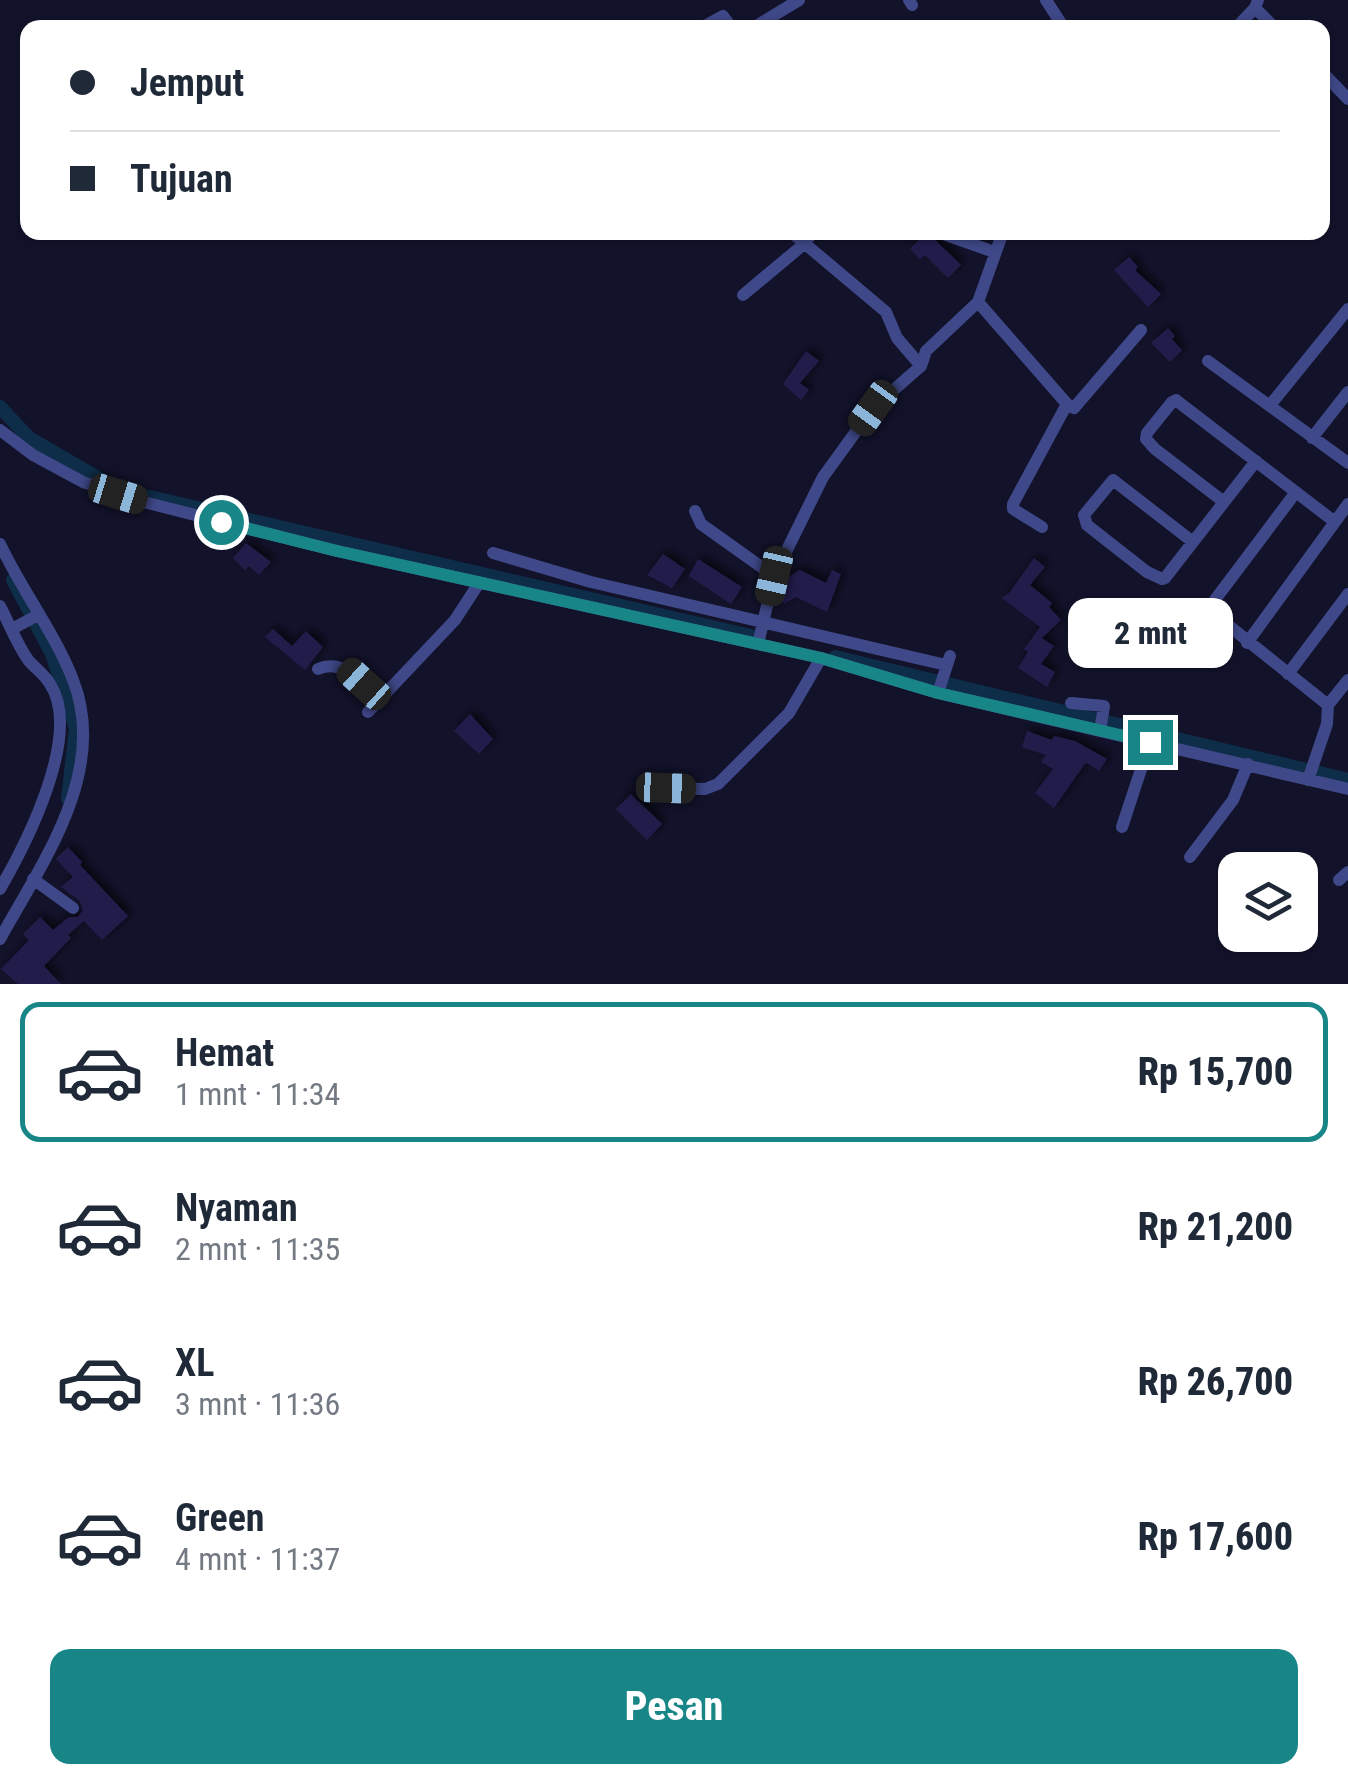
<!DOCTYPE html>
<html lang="id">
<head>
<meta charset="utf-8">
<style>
	body { margin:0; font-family:"Roboto Condensed",sans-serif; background:#f6f6f7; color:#1f2937; height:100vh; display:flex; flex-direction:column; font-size:38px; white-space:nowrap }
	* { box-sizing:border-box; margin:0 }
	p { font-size:32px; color:#747a83 }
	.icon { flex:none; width:55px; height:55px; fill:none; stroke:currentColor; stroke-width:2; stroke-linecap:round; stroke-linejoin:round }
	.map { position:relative; height:984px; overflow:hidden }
	.sheet { display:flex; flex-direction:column; background:#fff; flex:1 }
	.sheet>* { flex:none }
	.top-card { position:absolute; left:20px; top:20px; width:1310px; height:220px; border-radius:20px; box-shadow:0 2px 8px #0004; display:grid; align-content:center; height:220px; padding:0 50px; background:#fff }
	.controls { position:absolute; left:1218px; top:852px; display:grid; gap:20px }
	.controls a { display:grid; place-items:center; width:100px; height:100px; border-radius:20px; background:#fff; box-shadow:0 2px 8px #0004; font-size:50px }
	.end { position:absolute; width:45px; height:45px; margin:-22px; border:12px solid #188687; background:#fff; box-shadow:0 0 0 5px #fff }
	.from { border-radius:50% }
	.bubble { position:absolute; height:70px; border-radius:20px; background:#fff; box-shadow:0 2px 8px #0004; font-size:32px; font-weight:800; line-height:70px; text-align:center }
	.car { position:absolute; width:30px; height:60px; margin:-30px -15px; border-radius:12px; box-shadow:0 0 8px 2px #0007; background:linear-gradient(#222 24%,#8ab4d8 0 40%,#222 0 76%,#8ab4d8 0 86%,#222 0) }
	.top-card b { display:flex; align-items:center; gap:35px; height:95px; font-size:38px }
	.top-card b+b { border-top:2px solid #e0e1e3 }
	.top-card i { width:25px; height:25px; background:#1f2937 }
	ul { padding:18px 0 0; list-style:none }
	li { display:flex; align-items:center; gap:30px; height:140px; margin:0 20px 15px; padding:0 30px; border:5px solid transparent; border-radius:20px }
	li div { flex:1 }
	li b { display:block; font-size:38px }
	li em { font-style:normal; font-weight:800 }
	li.current { border-color:#188687 }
	li>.icon { width:90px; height:90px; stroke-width:1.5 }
	.cta { display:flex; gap:20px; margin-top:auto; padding:20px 50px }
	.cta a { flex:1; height:115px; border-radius:20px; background:#188687; color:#fff; font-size:40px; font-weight:800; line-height:115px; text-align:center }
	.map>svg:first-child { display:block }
</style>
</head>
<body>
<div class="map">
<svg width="1348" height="984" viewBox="0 0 1348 984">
	<defs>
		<filter id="shadow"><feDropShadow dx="4.5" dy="-4.5" stdDeviation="5" flood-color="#0009"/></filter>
	</defs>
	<rect width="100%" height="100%" fill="#12122b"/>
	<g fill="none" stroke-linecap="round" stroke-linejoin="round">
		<path stroke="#0d2d49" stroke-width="14" d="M0,407L29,438L119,490L751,636
			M13,580L52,654L76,728L68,799
			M835,657L1348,780"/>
	</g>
	<path fill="#201f4c" filter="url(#shadow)" d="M927,232L961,265L948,278L925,255L920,259L910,249Z
		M1129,257L1138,267L1135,270L1161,294L1148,307L1114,270Z
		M1168,328L1175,336L1172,339L1182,350L1170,362L1151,343Z
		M806,351L819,361L800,383L809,390L801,400L783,384Z
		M246,543L271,562L259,575L249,566L245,570L233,558Z
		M663,554L685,569L672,588L647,575Z
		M1034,558L1045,567L1030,585L1052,603L1049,607L1061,620L1042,638L1054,646L1041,664L1055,672L1047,687L1018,668L1028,652L1024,649L1040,627L1002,598L1010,592Z
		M698,559L742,587L731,604L689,576Z
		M800,570L826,583L832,570L841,574L827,612L796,597L784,604L780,596L783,580Z
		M273,629L292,646L306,631L323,647L305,670L265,637Z
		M470,714L493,739L479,754L454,731Z
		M1027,731L1052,740L1054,736L1075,741L1107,759L1099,771L1087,763L1084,765L1054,808L1035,793L1053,769L1041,762L1046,755L1022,747Z
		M631,794L662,824L647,840L616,809Z
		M68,847L82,862L80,865L128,916L102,940L84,921L68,935L71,938L44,966L61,984H18L1,969L29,940L23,934L40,917L53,930L69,917H78L83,910L80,901L61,887L73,877L56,859Z"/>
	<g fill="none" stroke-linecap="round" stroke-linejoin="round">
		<path stroke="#3f4888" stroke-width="12" d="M909,0L912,5
			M1046,0L1064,28
			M1255,8L1275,28
			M701,28L723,16L732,28
			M753,28L799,0
			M1236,28L1255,8L1258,0
			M1322,72L1348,99
			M791,232L886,312L897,338L921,366
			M938,232L994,252
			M743,295L804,244L813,232
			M978,302L1067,404L1074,408L1141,330
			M1208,361L1348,463
			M1271,404L1348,309
			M0,430L33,455L83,482L144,502L337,551L821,658L938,693L1348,789
			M1312,438L1348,392
			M1296,492L1208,609L1328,705
			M1224,502L1155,449L1146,439L1147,433L1172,402L1176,400L1181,404L1335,522
			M695,511L701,524L774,576
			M1042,527L1013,509V504L1067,404
			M1193,542L1113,480L1084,515L1087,525L1147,572L1162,579L1165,578L1256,461
			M0,544C21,589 56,635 73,680C109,771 42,863 0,939
			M493,553L591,582L946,665
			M0,606C9,623 17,645 29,661C36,669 45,675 50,684C83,734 26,844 0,889
			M12,629L38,615
			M1247,643L1348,504
			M758,644L774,576L823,477L873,408L921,366L926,351L978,302L1003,232
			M318,669C344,658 362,683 380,699
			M1288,674L1348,594
			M938,693L950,656
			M1071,703L1104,706L1100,731
			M368,712L455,620L479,583
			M1308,780L1327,724L1328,705L1348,680
			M666,788L705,789L718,784L789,713L821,658
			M1122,827L1150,742
			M1190,857L1233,800L1248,764
			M33,879L73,908
			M1339,880L1348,872"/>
	</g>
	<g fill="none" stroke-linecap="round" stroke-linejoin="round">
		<path stroke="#188687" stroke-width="12" d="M221,522L337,551L821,658L938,693L1150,742"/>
	</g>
</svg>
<div class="controls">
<a><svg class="icon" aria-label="layers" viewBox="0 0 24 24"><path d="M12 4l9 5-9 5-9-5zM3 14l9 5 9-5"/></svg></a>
</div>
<i class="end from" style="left:221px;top:522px"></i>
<i class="end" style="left:1150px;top:742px"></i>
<div class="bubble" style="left:1068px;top:598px;width:165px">2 mnt</div>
<i class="car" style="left:873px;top:408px;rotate:216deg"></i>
<i class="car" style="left:118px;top:494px;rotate:107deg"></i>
<i class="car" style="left:774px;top:576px;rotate:193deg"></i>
<i class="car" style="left:364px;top:684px;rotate:312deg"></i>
<i class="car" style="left:666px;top:788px;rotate:92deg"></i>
<div class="top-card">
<b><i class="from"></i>Jemput</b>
<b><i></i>Tujuan</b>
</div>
</div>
<section class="sheet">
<ul>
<li class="current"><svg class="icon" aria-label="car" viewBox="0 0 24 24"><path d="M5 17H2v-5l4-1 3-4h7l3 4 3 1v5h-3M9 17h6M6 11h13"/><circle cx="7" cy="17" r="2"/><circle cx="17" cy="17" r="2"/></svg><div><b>Hemat</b><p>1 mnt · 11:34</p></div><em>Rp 15,700</em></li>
<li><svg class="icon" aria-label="car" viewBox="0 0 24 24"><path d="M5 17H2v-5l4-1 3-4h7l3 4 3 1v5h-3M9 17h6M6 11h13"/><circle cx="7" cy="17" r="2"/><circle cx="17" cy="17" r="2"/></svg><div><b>Nyaman</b><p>2 mnt · 11:35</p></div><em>Rp 21,200</em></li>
<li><svg class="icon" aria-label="car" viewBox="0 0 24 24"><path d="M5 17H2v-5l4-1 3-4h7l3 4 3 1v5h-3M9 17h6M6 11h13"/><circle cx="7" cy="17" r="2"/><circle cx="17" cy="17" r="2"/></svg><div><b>XL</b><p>3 mnt · 11:36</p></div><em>Rp 26,700</em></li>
<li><svg class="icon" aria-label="car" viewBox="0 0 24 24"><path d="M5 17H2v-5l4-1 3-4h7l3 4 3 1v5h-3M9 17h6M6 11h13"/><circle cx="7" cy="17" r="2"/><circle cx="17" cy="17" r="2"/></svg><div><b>Green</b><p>4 mnt · 11:37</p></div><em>Rp 17,600</em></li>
</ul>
<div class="cta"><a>Pesan</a></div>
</section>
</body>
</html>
